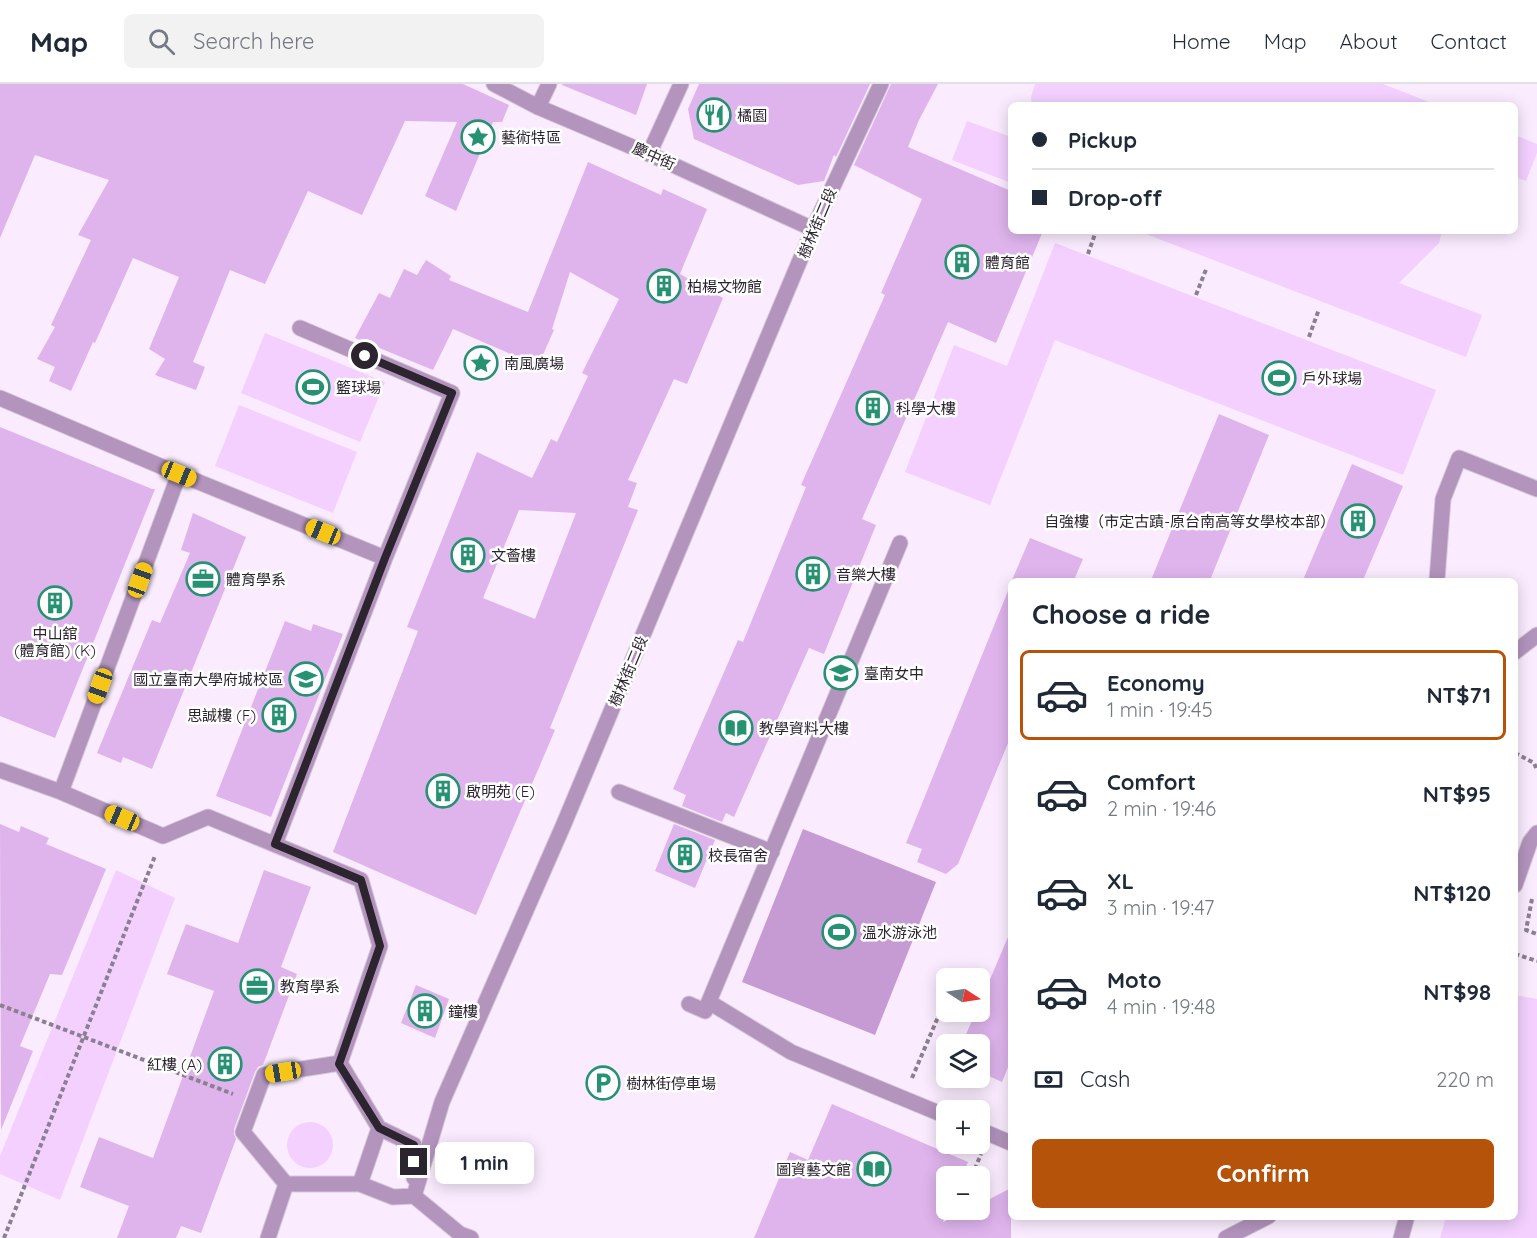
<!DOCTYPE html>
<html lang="en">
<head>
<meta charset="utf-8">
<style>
	body { margin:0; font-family:Quicksand,"Noto Sans TC",sans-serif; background:#f2f2f3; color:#1f2937; height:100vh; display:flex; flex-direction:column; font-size:22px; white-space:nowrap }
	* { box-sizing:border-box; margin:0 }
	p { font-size:20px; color:#747a83 }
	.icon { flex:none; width:33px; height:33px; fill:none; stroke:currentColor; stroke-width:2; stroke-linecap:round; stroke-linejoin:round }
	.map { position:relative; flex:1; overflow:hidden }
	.drawer { position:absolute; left:1008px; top:494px; width:510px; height:642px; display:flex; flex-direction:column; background:#fff; border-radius:9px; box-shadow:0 3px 15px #0003 }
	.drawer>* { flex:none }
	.banner { position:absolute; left:1008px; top:18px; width:510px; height:132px; border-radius:9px; box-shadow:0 3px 15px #0003; display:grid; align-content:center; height:132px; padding:0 24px; background:#fff }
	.needle { width:39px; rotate:102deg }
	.buttons { position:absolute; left:936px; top:884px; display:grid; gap:12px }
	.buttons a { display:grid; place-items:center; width:54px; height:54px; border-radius:9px; background:#fff; box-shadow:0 3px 15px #0003; font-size:30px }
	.end { position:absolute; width:27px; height:27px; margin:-14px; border:8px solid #2c242f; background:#fff; box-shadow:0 0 0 3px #fff }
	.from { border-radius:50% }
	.bubble { position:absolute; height:42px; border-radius:9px; background:#fff; box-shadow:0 3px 15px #0003; font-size:20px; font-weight:700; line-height:42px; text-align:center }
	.car { position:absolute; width:18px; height:36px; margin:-18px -9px; border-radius:8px; box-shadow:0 0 4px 2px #0007; background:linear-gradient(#f5c518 24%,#345 0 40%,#f5c518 0 76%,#345 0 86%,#f5c518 0) }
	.banner b { display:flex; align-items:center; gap:21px; height:57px; font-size:22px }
	.banner b+b { border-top:2px solid #e0e1e3 }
	.banner i { width:15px; height:15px; background:#1f2937 }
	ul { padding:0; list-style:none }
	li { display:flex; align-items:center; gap:18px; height:90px; margin:0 12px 9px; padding:0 12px; border:3px solid transparent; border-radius:9px }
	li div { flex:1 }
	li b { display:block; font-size:22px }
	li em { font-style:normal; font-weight:700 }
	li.selected { border-color:#b45309 }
	li>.icon { width:54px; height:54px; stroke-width:1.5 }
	h2 { padding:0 24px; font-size:27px; line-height:72px }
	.pay { display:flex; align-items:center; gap:15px; height:66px; padding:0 24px; font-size:22px }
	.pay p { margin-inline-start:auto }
	.action { display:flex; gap:12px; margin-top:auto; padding:12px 24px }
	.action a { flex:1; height:69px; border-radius:9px; background:#b45309; color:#fff; font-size:24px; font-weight:700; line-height:69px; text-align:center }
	header { display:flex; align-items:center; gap:36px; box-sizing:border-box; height:84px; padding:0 30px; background:#fff; border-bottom:2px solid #e0e1e3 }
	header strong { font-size:28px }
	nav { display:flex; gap:33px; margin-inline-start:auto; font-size:21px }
	.search { width:420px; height:54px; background:#f2f2f3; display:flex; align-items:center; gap:15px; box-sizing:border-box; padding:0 21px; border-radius:9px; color:#747a83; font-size:22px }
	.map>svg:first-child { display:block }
</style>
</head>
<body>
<header>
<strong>Map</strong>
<div class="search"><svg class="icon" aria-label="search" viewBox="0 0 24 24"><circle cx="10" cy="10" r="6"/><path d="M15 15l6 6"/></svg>Search here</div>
<nav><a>Home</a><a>Map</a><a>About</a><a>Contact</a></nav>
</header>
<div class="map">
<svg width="1537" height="1154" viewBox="0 0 1537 1154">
	<rect width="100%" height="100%" fill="#faecfe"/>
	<path fill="#f3d0ff" d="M1035,0H1383L1437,21H1032L1031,13Z
		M967,37L1011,53V99L952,76Z
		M1515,51L1537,60V69L1526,97L1515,93Z
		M1138,147H1442L1439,159L1399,199L1482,231L1466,273Z
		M1055,159L1436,306L1403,391L1055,256L990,421L905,388L954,261L1007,282Z
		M265,249L385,298L360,358L241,309Z
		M239,321L357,368L333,429L215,382Z
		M116,786L175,814L60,1116L0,1090V1072Z
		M1515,911L1537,915V1154H1440L1446,1133L1515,1132Z
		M287 1061a23 23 0 1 1 46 0a23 23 0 1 1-46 0Z"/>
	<path fill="#c69bd3" d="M803,745L936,798L875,951L742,898Z"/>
	<path fill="#dfb4ed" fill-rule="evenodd" d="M0,0H463L509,21L502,38H493L456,127L425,112L457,38L405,37L362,131L308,107L265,200L230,186L193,278L205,283L196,306L155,291L165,275L149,265L179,193L133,174L95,259L93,258L71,307L49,297L55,283L37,275L55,243L51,241L91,156L78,151L109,96L35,71L0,154Z
		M562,0H647L636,31L562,1Z
		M699,0H870L836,73L834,71L824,97L798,101L694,55L688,25Z
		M891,0H938L919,36L908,63L1011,107V147H1043L996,259L948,238L862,435L876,441L824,570L809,564L734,733L726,729L722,738L682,722L686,711L673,705L738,556L743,558L806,403L801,401L885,211L881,209L922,115L854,81Z
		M588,78L661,111L663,105L707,125L680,190L723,214L687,300L674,295L628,396L637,399L628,423L638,426L550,644L555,646L476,831L333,768L418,547L407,543L477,368L532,394L551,355L557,358L588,292L582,289L619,215L570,188L552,245L554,246L538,282L453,245L433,286L355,254L379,209L390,214L404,185L417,191L426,176L451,192L449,196L528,228ZM519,426L576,429L535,535L483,514Z
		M1219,330L1269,351L1210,496H1151Z
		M0,343L152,405H155L55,654L0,632Z
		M1352,380L1403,402L1363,496H1303Z
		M193,429L246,453L152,685L123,673L121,679L97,669L152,536L160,539L190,469L181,466Z
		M1030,454L1083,475L1074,496H1012Z
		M1010,502L1011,652L958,780L946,790L917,778L922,765L906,759Z
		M285,537L311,547L313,540L343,550L271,733L216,712Z
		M0,740L19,748L21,742L49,754L46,760L106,785L62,891L50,890L20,962L33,967L1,1046Z
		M674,740L715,756L695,804L655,787Z
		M264,786L311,803L281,883L297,890L263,981L258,983L255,988L234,1045V1050L236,1055L201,1149L181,1142L176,1154H117L129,1122L80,1103L99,1053L153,1074L214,907L167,890L186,840L238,859Z
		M1011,846V976L1002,998L980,988V960H962L976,927H980V919Z
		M416,901L449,915L435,954L401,939Z
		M832,1020L968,1078L962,1092H946V1125H948L943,1138L969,1125H980V1120L1011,1104V1154H754L790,1068L808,1076Z"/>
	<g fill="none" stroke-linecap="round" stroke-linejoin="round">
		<g stroke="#d5c8d9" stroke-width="17">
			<path id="minor" d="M494,0L538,23L649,70L813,145
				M538,23L549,0
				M649,70L681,0
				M0,314L179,390L385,474
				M1437,496L1443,415L1459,374L1537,405
				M1515,568L1537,551
				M0,686L61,708L163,752L208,733L361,796L380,862L340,979L379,1044L414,1061V1094
				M61,708L179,390
				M619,708L772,768
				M275,760L385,474L452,309L300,244
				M1515,801L1530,758L1537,749
				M709,918L791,968L946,1032
				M689,920L705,927L900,459
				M340,979L264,991L243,1048L286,1100H360L393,1113L414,1112
				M980,1046L1011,1059
				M360,1100L379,1044
				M414,1112L442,1018L563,742L813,145L881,0
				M414,1112L460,1150L471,1154
				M268,1154L286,1100
				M1226,1154L1269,1132
				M1401,1154L1407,1132"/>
		</g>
		<path stroke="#8b808f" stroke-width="4" stroke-dasharray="4.5 3" stroke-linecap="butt" d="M1088,170L1096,147
			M1196,211L1207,183
			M1309,253L1319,225
			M1515,669L1534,679L1537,686
			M1532,815L1526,846L1537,850
			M1515,870L1537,877
			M0,921L233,1010
			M912,994L938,933
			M972,1092L981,1070
			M4,1154L155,772"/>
		<use href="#minor" stroke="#b394bd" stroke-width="15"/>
	</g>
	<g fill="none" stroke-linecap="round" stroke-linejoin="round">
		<path stroke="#2c242f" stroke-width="8" d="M365,272L452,309L385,474L275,760L361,796L380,862L339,980L379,1044L414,1061V1078"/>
	</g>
	<defs>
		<g id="restaurant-ring" transform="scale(1.725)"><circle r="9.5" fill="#fff" stroke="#269271" stroke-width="1.5"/><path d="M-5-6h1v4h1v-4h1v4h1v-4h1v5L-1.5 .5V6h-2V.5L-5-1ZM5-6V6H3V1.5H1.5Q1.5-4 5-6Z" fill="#269271"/></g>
		<g id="sight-ring" transform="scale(1.725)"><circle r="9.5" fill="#fff" stroke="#269271" stroke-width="1.5"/><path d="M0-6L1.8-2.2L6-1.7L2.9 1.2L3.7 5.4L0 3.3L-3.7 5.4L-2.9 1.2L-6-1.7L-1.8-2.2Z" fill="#269271"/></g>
		<g id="building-ring" transform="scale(1.725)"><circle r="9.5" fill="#fff" stroke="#269271" stroke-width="1.5"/><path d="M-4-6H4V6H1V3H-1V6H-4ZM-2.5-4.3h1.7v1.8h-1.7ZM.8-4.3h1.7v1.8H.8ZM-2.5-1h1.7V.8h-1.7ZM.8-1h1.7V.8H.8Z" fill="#269271"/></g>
		<g id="stadium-ring" transform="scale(1.725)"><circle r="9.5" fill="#fff" stroke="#269271" stroke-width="1.5"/><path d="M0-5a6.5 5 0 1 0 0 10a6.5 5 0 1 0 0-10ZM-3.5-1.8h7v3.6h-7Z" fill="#269271"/></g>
		<g id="office-ring" transform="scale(1.725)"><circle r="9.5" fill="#fff" stroke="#269271" stroke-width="1.5"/><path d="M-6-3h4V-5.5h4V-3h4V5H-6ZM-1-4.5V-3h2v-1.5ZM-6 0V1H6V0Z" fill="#269271"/></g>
		<g id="school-ring" transform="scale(1.725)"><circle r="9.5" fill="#fff" stroke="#269271" stroke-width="1.5"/><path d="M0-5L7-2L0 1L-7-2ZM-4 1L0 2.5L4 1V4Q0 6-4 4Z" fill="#269271"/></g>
		<g id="university-ring" transform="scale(1.725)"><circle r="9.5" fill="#fff" stroke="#269271" stroke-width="1.5"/><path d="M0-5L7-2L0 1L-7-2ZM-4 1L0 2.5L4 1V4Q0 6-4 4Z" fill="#269271"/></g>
		<g id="library-ring" transform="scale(1.725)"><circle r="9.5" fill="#fff" stroke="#269271" stroke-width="1.5"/><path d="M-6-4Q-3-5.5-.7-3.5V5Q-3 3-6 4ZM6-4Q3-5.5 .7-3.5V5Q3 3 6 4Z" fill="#269271"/></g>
		<g id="parking-ring" transform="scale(1.725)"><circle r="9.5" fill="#fff" stroke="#269271" stroke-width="1.5"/><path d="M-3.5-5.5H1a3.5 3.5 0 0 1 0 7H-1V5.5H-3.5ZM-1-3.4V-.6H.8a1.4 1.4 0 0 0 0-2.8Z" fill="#269271"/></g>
	</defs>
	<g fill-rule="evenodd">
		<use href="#restaurant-ring" x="714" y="31"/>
		<use href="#sight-ring" x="478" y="53"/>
		<use href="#building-ring" x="962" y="178"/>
		<use href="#building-ring" x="664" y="202"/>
		<use href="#sight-ring" x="481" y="279"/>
		<use href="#stadium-ring" x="1279" y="294"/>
		<use href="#stadium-ring" x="313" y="303"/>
		<use href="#building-ring" x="873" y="324"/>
		<use href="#building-ring" x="1358" y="437"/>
		<use href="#building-ring" x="468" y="471"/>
		<use href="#building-ring" x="813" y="490"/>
		<use href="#office-ring" x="203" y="495"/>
		<use href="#building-ring" x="55" y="519"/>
		<use href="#school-ring" x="841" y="589"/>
		<use href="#university-ring" x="306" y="595"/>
		<use href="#building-ring" x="279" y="631"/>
		<use href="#library-ring" x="736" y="644"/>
		<use href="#building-ring" x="443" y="707"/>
		<use href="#building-ring" x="685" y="771"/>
		<use href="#stadium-ring" x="839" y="848"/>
		<use href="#office-ring" x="257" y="902"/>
		<use href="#building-ring" x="425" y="927"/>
		<use href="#building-ring" x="225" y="980"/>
		<use href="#parking-ring" x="603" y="999"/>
		<use href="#library-ring" x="874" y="1085"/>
	</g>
	<g text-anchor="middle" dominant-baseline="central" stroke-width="5" stroke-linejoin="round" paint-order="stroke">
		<g font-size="15" fill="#2c242f" stroke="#fff" text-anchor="start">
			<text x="737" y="31">橘園</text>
			<text x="501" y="53">藝術特區</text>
			<text x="985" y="178">體育館</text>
			<text x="687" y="202">柏楊文物館</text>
			<text x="504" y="279">南風廣場</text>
			<text x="1302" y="294">戶外球場</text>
			<text x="336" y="303">籃球場</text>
			<text x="896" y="324">科學大樓</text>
			<text x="1335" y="437" text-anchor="end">自強樓（市定古蹟-原台南高等女學校本部）</text>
			<text x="491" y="471">文薈樓</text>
			<text x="836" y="490">音樂大樓</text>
			<text x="226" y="495">體育學系</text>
			<text x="55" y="549" text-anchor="middle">中山舘<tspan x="55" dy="17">(體育館) (K)</tspan></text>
			<text x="864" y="589">臺南女中</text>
			<text x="283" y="595" text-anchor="end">國立臺南大學府城校區</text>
			<text x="256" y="631" text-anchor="end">思誠樓 (F)</text>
			<text x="759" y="644">教學資料大樓</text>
			<text x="466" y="707">啟明苑 (E)</text>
			<text x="708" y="771">校長宿舍</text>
			<text x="862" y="848">溫水游泳池</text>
			<text x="280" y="902">教育學系</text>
			<text x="448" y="927">鐘樓</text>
			<text x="202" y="980" text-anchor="end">紅樓 (A)</text>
			<text x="626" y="999">樹林街停車場</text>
			<text x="851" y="1085" text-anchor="end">圖資藝文館</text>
		</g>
		<g font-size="15" fill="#2c242f" stroke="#fff">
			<text transform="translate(654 72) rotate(24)">慶中街</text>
			<text transform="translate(817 139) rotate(-67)">樹林街二段</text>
			<text transform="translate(628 587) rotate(-67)">樹林街二段</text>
		</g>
	</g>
</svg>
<div class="buttons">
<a><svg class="needle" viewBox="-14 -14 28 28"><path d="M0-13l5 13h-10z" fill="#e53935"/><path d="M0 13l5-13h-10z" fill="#747a83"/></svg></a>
<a><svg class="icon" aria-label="layers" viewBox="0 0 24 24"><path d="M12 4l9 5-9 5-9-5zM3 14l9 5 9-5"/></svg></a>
<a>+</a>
<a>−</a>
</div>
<i class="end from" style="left:365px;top:272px"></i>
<i class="end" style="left:414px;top:1078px"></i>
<div class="bubble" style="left:435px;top:1058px;width:99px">1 min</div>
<i class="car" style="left:179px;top:390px;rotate:112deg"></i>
<i class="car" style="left:323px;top:448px;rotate:292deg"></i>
<i class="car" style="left:140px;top:496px;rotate:20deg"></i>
<i class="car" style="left:100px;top:602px;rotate:200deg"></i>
<i class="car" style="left:122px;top:734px;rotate:293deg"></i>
<i class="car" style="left:283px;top:988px;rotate:261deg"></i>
<div class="banner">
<b><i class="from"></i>Pickup</b>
<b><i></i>Drop-off</b>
</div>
<section class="drawer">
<h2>Choose a ride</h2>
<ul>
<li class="selected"><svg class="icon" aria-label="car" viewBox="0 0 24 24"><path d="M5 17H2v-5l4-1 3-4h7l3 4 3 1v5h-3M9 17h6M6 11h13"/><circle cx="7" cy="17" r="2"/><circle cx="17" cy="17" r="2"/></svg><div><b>Economy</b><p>1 min · 19:45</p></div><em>NT$71</em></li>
<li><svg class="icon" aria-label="car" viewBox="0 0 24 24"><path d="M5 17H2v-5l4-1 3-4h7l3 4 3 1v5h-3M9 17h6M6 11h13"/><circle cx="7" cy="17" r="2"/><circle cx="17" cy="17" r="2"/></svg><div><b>Comfort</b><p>2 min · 19:46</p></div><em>NT$95</em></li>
<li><svg class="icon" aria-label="car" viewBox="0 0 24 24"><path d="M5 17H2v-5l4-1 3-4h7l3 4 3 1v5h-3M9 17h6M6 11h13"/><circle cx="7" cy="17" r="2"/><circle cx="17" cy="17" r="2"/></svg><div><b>XL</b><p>3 min · 19:47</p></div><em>NT$120</em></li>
<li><svg class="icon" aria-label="car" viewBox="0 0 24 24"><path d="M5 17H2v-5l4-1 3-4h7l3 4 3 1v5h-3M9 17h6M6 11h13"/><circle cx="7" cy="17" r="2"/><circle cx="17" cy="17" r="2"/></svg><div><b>Moto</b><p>4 min · 19:48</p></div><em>NT$98</em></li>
</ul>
<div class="pay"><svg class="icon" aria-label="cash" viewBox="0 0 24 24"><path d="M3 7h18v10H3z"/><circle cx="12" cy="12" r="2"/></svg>Cash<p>220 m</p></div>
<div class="action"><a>Confirm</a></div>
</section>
</div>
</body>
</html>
